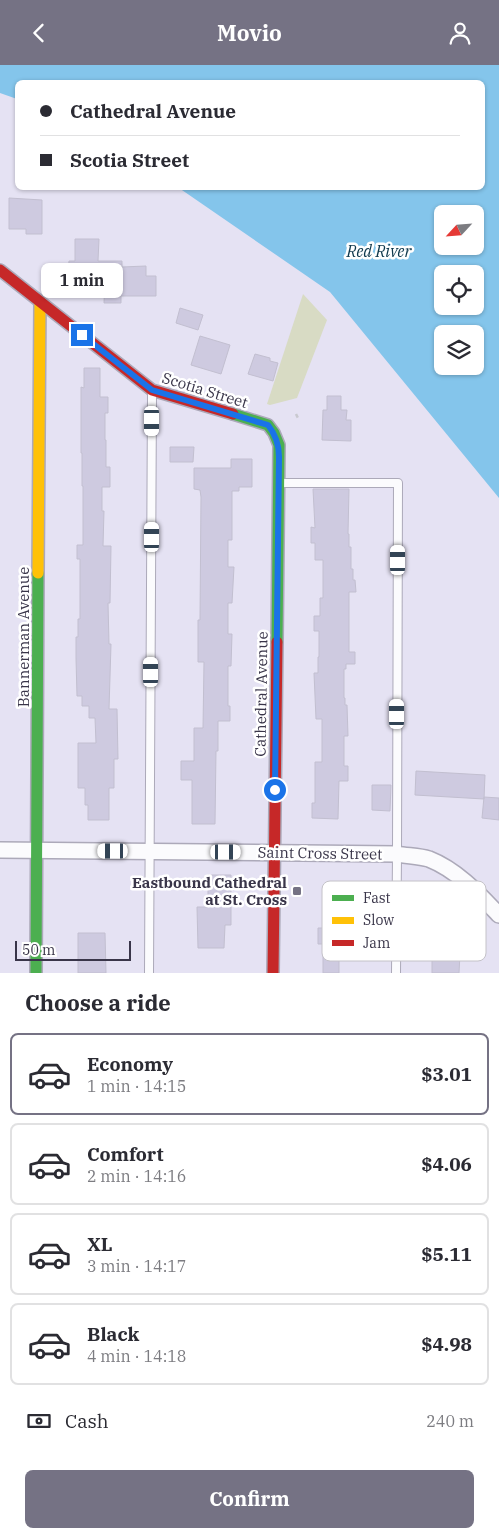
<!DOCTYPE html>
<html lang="en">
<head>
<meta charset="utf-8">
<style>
	body { margin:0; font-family:"IBM Plex Serif",serif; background:#f7f7f7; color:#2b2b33; height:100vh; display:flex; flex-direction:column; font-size:19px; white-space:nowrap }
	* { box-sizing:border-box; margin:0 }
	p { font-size:16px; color:#7c7c81 }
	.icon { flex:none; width:28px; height:28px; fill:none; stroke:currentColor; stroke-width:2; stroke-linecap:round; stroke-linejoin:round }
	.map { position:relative; height:908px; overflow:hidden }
	.sheet { display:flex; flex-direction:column; background:#fff; flex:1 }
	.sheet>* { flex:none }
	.hud { position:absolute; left:15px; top:15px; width:470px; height:110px; border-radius:8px; box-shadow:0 1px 4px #0004; display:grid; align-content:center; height:110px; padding:0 25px; background:#fff }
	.needle { width:32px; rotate:244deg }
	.fabs { position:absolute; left:434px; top:140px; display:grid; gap:10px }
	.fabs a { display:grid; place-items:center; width:50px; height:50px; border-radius:8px; background:#fff; box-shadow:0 1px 4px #0004; font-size:25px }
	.scale { position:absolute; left:15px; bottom:12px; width:116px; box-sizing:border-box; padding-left:5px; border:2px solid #393549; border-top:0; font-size:14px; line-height:18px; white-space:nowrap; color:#393549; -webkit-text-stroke:4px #fff; paint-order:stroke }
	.end { position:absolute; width:22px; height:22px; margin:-11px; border:6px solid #1a73e8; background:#fff; box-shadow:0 0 0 2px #fff }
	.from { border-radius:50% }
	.bubble { position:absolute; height:35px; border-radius:8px; background:#fff; box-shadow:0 1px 4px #0004; font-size:16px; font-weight:800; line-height:35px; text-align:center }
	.car { position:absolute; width:15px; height:30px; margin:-15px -8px; border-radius:6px; box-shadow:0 0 4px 1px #0007; background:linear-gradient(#fff 24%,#345 0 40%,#fff 0 76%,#345 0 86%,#fff 0) }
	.hud b { display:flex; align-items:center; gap:18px; height:48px; font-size:19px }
	.hud b+b { border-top:1px solid #e1e1e2 }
	.hud i { width:12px; height:12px; background:#2b2b33 }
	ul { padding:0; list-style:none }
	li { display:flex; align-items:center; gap:15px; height:82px; margin:0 10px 8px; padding:0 15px; border:2px solid #e1e1e2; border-radius:8px }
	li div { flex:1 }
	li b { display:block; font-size:19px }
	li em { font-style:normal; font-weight:800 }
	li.on { border-color:#757284 }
	li>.icon { width:45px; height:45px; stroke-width:1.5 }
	h2 { padding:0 25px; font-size:22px; line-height:60px }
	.pay { display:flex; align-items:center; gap:12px; height:55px; padding:0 25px; font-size:19px }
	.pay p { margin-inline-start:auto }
	.cta { display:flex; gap:10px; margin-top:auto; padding:10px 25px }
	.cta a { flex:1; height:58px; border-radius:8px; background:#757284; color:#fff; font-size:20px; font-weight:800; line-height:58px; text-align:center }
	header { display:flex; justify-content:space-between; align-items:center; height:65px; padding:0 25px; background:#757284; color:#fff; font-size:22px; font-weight:800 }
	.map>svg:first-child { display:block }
</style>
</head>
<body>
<header><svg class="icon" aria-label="back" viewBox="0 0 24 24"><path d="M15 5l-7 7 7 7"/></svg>Movio<svg class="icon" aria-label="person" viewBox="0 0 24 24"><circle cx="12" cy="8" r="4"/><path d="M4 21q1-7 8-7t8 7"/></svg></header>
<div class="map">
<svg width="499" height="908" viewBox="0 0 499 908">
	<rect width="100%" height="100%" fill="#e5e2f3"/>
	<path fill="#d8dbc4" d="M303,229L327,255L297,333L270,340L267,339Z"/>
	<path fill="#84c5eb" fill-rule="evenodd" d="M0,0H499V433L330,227L179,123L482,122V18H18L17,34L0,28ZM442,149H475V181H442ZM442,209H475V241H442ZM442,269H475V301H442Z"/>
	<path fill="#cecae0" stroke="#c2bfd0" d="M9,133L42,135V169H26V164H9Z
		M75,174H99L98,196H122V202L146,201V211H156V231H121V238H104L105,212L68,211L69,196H75Z
		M180,243L203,250L198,265L176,258Z
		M200,271L230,280L221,309L191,300Z
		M255,289L270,293V296L278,298L273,316L248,309Z
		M84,303H100V332H108V348H105V375H106V402H110V422H102V446H104L103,481H111L110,538H108L109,579H111L109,644H117L118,694H114V723H109V755H88V740H85V723H78V678H96L95,653H89V641H82V631H77L76,593V572H78V554H80V494H77V480H83V421H82V388H81V322L84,323Z
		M327,331H341V345H347L346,355H351V376L322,375L323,345H327Z
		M170,382H194L193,397H170Z
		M231,394H252V422H239V426H232V475H228V502H234L232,538H228V569H232L231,601H228V641H230V656H218V686H216L215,759H192V715H181V696H194V663H203L204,597H198V555H200L201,432L200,425L194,424V403H231Z
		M313,424H349L348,469H349V482H351V504H353V515H355L356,527H349V587H355V599H346V604H344V633H345V640H347L348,671H344V701H348V716H339L338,754L312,753V738H315V697H322V654H316L314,608H318V592H319V566H314V551H320V533H323V495H315V478H311V462L315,463Z
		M416,706L485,710L484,734L415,730Z
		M372,720H391L390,746L372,745Z
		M484,732L499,733V755L482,753Z
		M208,810H231V860H225L224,883H198L197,842H208Z
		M325,821H348L347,861H349V867H355V884H348V888H339V908H323V879H318V863H323V861H325Z
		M78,868H105L106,908H78Z
		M432,889H460L459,908H432Z"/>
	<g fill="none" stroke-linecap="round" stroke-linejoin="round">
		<g stroke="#aca9b9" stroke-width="10">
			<path id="lane" d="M280,418H398L397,789L396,908
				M149,908L152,328"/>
		</g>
		<g stroke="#aca9b9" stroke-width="18">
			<path id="street" d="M0,785L397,789C407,791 419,791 429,794C457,805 479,829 499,850"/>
		</g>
		<g stroke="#aca9b9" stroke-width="14">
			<path id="fast" d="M233,349L268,360L274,368L279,380L277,577
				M36,908L38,508"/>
		</g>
		<g stroke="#aca9b9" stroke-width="14">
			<path id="slow" d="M38,508L40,237"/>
		</g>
		<g stroke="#aca9b9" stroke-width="14">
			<path id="jam" d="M0,205L152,325L233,349
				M273,908L277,577"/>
		</g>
		<path stroke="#c9c9cf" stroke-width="2.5" stroke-dasharray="4 4" stroke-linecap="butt" d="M296,349L298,353"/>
		<use href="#lane" stroke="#fbfbfd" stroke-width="8"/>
		<use href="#street" stroke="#fbfbfd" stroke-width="15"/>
		<use href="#fast" stroke="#4caf50" stroke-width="11"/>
		<use href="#slow" stroke="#ffc107" stroke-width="11"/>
		<use href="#jam" stroke="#c62828" stroke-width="11"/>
	</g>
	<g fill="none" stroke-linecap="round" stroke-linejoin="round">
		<path stroke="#1a73e8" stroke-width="6" d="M82,270L152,325L268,360C276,370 279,379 279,392L275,725"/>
	</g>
	<rect fill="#757284" stroke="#fff" stroke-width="2" x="292" y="821" width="10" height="10" rx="2.5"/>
	<g text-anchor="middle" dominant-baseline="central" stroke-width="5" stroke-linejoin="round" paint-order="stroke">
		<g font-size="15" fill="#393549" stroke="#fff">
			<text transform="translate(205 325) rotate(17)">Scotia Street</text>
			<text transform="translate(23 572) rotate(-90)">Bannerman Avenue</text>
			<text transform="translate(261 629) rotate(-89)">Cathedral Avenue</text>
			<text transform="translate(320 788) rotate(1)">Saint Cross Street</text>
		</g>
		<g font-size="15" font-weight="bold" fill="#393549" stroke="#fff" text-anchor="end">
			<text x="287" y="817">Eastbound Cathedral<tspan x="287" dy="17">at St. Cross</tspan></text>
		</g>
		<g font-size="16" font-style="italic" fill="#0f384c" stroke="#fff">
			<text x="379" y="186">Red River</text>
		</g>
	</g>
	<rect x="322" y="816" width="164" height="80" rx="8" fill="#fff" stroke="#c4c2c8" stroke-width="1"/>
	<rect x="332" y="830" width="22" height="6" fill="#4caf50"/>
	<rect x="332" y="852" width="22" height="7" fill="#ffc107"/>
	<rect x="332" y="875" width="22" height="6" fill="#c62828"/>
	<g font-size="14" fill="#393549">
		<text x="363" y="838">Fast</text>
		<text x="363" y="860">Slow</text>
		<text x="363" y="883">Jam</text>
	</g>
</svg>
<div class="fabs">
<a><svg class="needle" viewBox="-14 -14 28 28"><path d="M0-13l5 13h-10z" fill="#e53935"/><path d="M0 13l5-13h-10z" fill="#7c7c81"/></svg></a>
<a><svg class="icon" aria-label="locate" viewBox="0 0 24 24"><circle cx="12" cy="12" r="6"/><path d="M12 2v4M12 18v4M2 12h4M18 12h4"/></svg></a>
<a><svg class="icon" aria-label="layers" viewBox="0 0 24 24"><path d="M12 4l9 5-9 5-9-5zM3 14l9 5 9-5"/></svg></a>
</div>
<div class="scale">50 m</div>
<i class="end from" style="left:275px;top:725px"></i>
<i class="end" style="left:82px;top:270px"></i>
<div class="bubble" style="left:41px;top:198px;width:82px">1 min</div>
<i class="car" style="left:152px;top:356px;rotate:180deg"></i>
<i class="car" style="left:152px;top:472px;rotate:0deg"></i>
<i class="car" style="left:398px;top:495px;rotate:0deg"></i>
<i class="car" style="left:151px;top:607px;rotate:0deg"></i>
<i class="car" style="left:397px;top:649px;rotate:0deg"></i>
<i class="car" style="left:113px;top:786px;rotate:270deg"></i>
<i class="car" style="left:226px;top:787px;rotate:90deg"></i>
<div class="hud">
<b><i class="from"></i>Cathedral Avenue</b>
<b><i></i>Scotia Street</b>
</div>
</div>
<section class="sheet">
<h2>Choose a ride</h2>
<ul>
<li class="on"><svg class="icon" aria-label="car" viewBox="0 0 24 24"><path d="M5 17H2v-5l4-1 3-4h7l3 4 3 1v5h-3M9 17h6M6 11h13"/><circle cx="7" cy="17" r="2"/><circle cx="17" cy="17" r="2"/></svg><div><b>Economy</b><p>1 min · 14:15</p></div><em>$3.01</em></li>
<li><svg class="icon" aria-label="car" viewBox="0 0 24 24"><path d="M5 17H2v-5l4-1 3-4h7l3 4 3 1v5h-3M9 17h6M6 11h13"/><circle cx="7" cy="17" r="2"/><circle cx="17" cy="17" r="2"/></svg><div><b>Comfort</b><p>2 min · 14:16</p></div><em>$4.06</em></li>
<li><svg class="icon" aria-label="car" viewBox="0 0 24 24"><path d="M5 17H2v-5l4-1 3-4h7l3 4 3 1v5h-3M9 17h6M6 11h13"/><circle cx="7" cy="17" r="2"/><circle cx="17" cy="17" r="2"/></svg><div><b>XL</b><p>3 min · 14:17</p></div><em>$5.11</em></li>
<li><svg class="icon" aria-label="car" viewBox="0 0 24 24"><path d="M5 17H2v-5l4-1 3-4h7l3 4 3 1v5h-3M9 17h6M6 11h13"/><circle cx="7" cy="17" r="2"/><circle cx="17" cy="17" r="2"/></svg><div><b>Black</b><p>4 min · 14:18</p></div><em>$4.98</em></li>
</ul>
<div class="pay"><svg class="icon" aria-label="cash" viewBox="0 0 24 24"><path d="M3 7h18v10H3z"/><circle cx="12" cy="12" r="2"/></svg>Cash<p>240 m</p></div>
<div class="cta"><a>Confirm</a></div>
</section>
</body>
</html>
